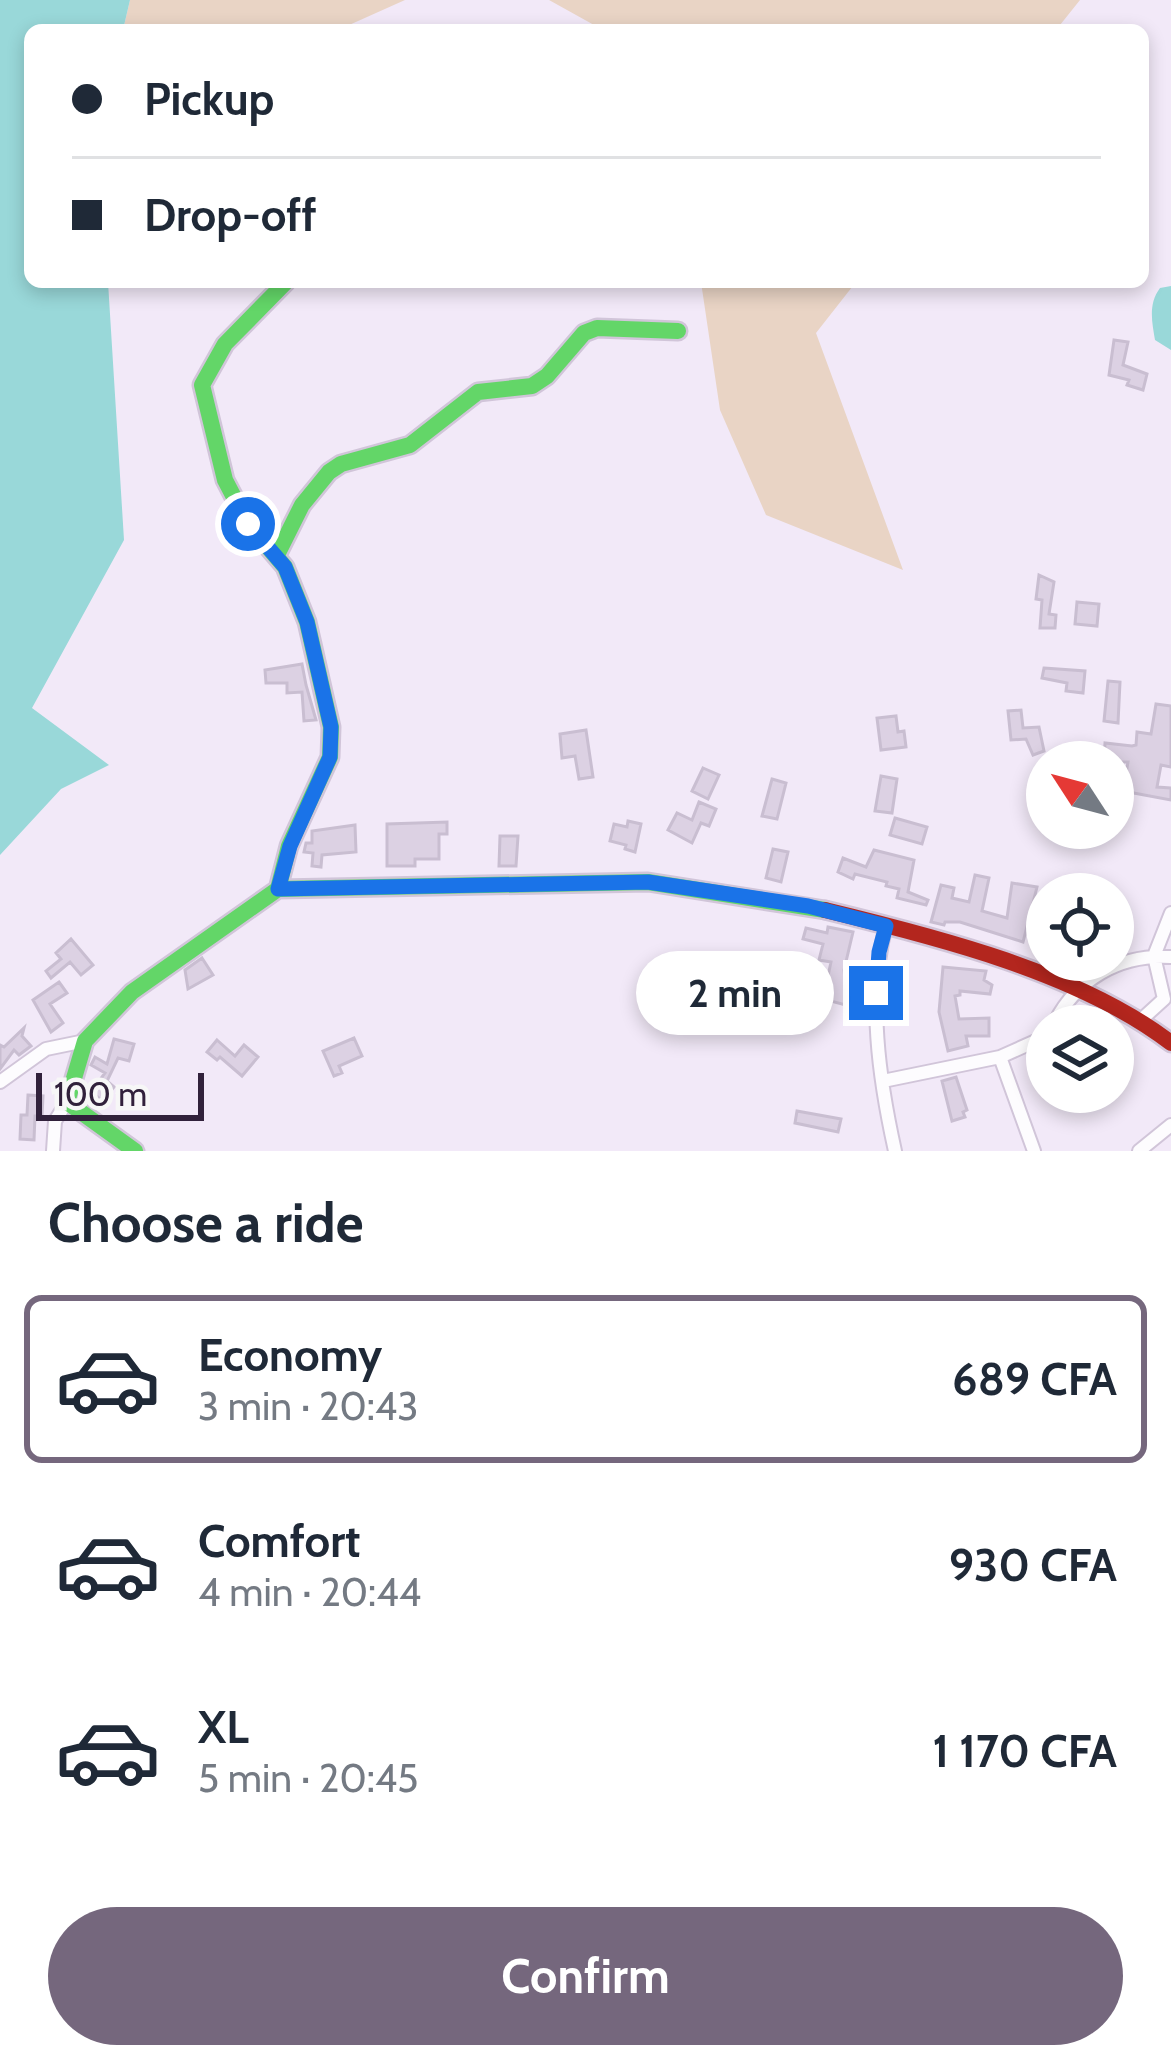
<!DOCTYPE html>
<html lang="en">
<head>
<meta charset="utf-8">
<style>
	body { margin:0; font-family:Cabin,sans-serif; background:#f6f6f7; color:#1f2937; height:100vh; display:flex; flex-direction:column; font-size:45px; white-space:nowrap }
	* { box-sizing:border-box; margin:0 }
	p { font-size:39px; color:#747a83 }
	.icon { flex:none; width:66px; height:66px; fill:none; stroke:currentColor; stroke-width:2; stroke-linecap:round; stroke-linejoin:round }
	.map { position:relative; height:1151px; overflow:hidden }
	.panel { display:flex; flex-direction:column; background:#fff; flex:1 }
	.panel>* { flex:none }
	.banner { position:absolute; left:24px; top:24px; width:1125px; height:264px; border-radius:18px; box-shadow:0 6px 18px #0003; display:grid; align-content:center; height:264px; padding:0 48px; background:#fff }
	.needle { width:78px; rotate:306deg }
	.controls { position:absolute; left:1026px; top:741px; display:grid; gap:24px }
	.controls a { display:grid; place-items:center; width:108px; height:108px; border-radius:50%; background:#fff; box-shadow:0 6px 18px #0003; font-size:60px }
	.scale { position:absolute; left:36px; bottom:30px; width:168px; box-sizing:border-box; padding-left:12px; border:6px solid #31213b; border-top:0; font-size:33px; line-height:42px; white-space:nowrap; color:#31213b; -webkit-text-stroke:9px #f7f7f7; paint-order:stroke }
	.end { position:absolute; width:54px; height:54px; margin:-27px; border:15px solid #1a73e8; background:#fff; box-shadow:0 0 0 6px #fff }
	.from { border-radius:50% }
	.bubble { position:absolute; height:84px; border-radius:42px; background:#fff; box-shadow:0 6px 18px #0003; font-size:39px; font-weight:800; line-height:84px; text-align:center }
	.banner b { display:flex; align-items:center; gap:42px; height:114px; font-size:45px }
	.banner b+b { border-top:3px solid #e0e1e3 }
	.banner i { width:30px; height:30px; background:#1f2937 }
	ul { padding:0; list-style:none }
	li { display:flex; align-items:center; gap:36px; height:168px; margin:0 24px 18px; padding:0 24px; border:6px solid transparent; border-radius:18px }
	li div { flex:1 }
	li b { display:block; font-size:45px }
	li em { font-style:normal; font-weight:800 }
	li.active { border-color:#75677d }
	li>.icon { width:108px; height:108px; stroke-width:1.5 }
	h2 { padding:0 48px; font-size:54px; line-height:144px }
	.action { display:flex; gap:24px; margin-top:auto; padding:24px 48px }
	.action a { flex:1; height:138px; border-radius:72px; background:#75677d; color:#fff; font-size:48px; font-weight:800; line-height:138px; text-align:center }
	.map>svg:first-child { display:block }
</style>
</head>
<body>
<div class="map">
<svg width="1171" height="1151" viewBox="0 0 1171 1151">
	<rect width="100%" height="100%" fill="#f2e9f8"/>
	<path fill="#e9d4c5" d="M130,0H405L338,30H123Z
		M549,0H1080L1056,30H603Z
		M701,282H856L816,333L903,570L766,515L720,410Z"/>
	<path fill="#99d8d9" d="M0,0H130L123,30H30V282H108L124,540L32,708L109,765L61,789L0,855Z
		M1171,286V350L1155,340C1152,322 1148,304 1160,288Z"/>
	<path fill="#dcd1e3" stroke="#c9bed1" stroke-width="3" d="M1114,340L1128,342L1123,365L1147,374L1143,390L1127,385L1129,380L1109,375Z
		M1039,575L1054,582L1049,614L1056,615L1055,628H1040L1042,600L1036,599Z
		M1077,602L1099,604L1097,626L1075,624Z
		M302,664L306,685L316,720L304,721L302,692L287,693V683H266L265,670Z
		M1044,668L1085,671L1083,693L1066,691L1067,683L1042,678Z
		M1108,681L1120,682L1118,723L1104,721Z
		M1156,704L1171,706V767L1161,765L1157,787L1171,788V800L1123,791L1128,762H1104L1105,743L1132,746L1136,745L1137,732L1151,734Z
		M1021,710L1023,728L1039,727L1044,751L1033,755L1026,739L1011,740L1008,711Z
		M896,716L898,732L904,731L906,747L881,750L877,718Z
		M586,730L593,777L579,779L575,756L562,758L560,734Z
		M703,768L719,775L708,799L692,791Z
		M881,776L897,779L892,813L875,811Z
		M772,779L786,783L777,819L762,816Z
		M699,802L716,809L709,826L701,823L692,843L668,830L677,813L692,820Z
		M895,818L927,827L922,844L890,835Z
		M628,821L641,824L635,852L625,849L626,845L610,841L614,824L627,827Z
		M447,822V834H439V859H415V866H387V824Z
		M355,825L356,852L322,855L321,867L312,866L313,853L304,852L306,843H312V831Z
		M500,836H518L516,866H499Z
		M773,849L788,852L781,882L766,878Z
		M874,850L914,860L908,892L928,900L926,905L897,898L899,889L886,886L887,882L855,874L853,879L838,872L843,858L866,867Z
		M975,875L989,878L982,911L1007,918L1012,883L1037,887L1023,942L960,922H945L944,925L931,922L941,885L954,888L952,898L969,902Z
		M828,927L853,932L844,970L845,979L860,984L853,1007L823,999L831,962L819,960L823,944L803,939L806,928L827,933Z
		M71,939L93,965L81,975L70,962L51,978L46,971L61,959L56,953Z
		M202,958L213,975L188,989L185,970Z
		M943,967L986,971L984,980L992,985L990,994L960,991V995L955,996L959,1019L989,1018V1036H966L968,1046L948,1051L939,1012Z
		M59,982L67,993L50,1004L63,1023L51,1032L33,1000Z
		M24,1028L22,1036L31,1046L19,1055L14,1050L0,1069V1045L4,1047Z
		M354,1038L362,1056L339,1066L342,1073L334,1076L323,1051Z
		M114,1039L134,1044L129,1061L118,1058L107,1081L114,1087L103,1101L91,1092L105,1073L91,1065L95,1057L107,1064Z
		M217,1040L235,1056L244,1045L258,1057L242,1076L220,1057L217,1060L207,1052Z
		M956,1077L967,1110L963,1112L965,1117L952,1121L942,1081Z
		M28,1095L43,1096L42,1116H35L34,1140L20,1139L21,1115H27Z
		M797,1111L841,1119L838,1132L795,1123Z"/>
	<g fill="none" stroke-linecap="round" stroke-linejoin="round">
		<g stroke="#d1c5d9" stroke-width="16">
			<path id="street" d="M886,925C867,997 879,1079 895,1151
				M1141,1020L1164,999L1154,956L1171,913
				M1053,1026C1075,979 1120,954 1171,957
				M1000,1057L1034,1151
				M883,1081L1000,1057L1047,1036
				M0,1082L46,1049L85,1041
				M53,1151L55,1121L67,1102
				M1139,1151L1171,1125"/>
		</g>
		<g stroke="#d1c5d9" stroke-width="21">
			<path id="fast" d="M277,555L302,505L329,472L341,464L410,445L478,392L532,386L547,376L584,333L597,328L678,331
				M278,889L289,846L330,757L331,727L307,622L285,567L248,524L225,480L202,385L225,344L286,282
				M135,1151L67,1102L85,1041L132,992L278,889L648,882L825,910"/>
		</g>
		<g stroke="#d1c5d9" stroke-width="21">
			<path id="jam" d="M825,910C937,937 1080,973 1171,1043"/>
		</g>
		<use href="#street" stroke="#fdfcfe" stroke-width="12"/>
		<use href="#fast" stroke="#63d668" stroke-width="16"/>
		<use href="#jam" stroke="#b3261e" stroke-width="16"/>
	</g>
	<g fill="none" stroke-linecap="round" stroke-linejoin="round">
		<path stroke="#1a73e8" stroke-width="15" d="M248,524L285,567L307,622L331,727L330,757L290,846L278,889L648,882L808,906L886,926L879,952L876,993"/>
	</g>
</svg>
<div class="controls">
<a><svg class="needle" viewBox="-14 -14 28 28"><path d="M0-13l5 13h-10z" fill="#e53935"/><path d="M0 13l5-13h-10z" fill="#747a83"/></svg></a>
<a><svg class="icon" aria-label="locate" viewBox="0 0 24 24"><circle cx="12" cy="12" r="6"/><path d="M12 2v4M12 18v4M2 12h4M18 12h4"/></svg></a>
<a><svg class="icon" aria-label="layers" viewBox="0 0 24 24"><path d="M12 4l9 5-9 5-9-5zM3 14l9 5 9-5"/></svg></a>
</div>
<div class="scale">100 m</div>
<i class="end from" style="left:248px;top:524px"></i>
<i class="end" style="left:876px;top:993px"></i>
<div class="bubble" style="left:636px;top:951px;width:198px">2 min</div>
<div class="banner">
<b><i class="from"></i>Pickup</b>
<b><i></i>Drop-off</b>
</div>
</div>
<section class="panel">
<h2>Choose a ride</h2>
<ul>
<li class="active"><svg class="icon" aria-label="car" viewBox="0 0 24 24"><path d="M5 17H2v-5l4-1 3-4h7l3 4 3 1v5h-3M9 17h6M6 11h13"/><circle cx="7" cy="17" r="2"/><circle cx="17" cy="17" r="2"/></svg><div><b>Economy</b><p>3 min · 20:43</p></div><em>689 CFA</em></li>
<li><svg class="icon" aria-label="car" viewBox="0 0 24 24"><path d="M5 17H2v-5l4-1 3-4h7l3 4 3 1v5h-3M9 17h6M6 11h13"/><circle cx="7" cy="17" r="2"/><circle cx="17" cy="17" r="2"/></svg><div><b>Comfort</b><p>4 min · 20:44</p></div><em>930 CFA</em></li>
<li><svg class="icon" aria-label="car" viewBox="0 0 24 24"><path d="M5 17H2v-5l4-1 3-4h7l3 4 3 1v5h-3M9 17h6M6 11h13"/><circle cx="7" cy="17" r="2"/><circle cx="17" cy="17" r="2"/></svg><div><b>XL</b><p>5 min · 20:45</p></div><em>1 170 CFA</em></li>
</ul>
<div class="action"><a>Confirm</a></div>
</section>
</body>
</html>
